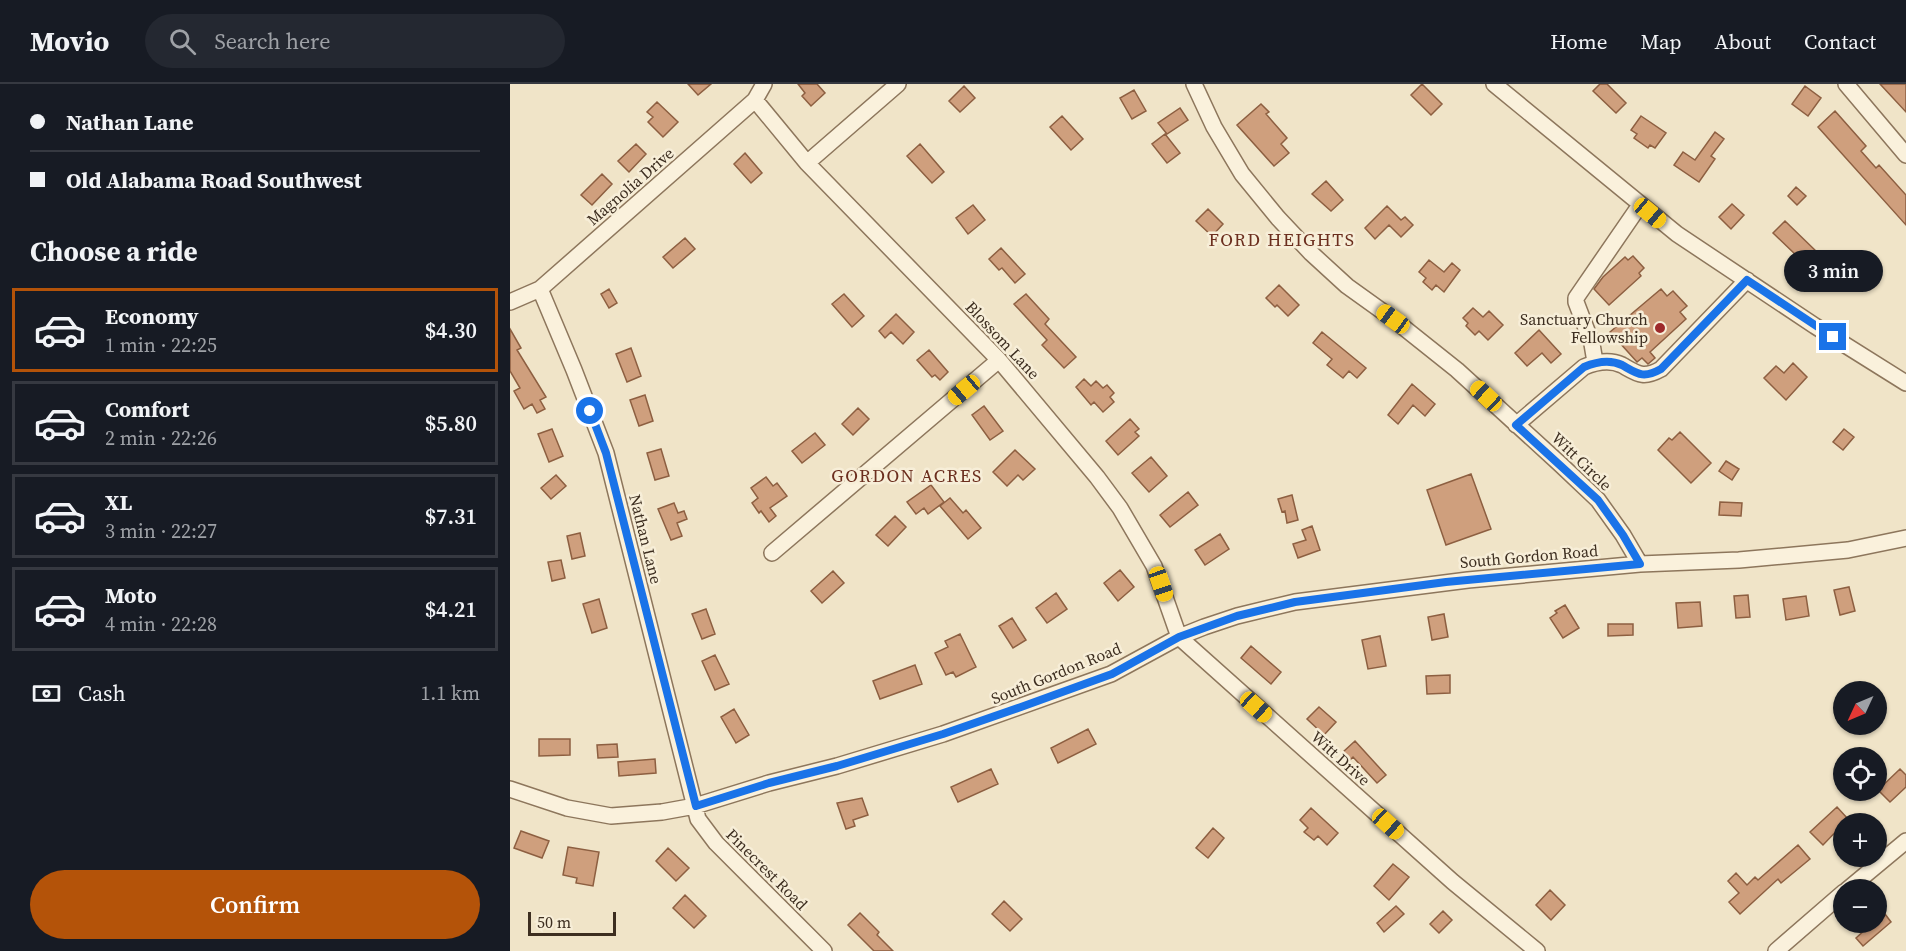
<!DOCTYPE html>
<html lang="en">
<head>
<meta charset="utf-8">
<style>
	body { margin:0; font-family:"Source Serif 4",serif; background:#242831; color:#f1f3f6; height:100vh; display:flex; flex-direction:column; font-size:22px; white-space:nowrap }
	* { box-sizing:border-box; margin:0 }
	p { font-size:20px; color:#9ea1a6 }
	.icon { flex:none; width:33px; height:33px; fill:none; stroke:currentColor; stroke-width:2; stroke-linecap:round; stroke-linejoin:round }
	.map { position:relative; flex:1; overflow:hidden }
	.details { display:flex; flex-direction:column; background:#171b24; width:510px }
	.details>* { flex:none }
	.guide { display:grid; align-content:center; height:132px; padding:0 30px; background:#171b24 }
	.needle { width:39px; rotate:226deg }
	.tools { position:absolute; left:1323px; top:597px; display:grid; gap:12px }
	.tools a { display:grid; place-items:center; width:54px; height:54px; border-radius:50%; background:#171b24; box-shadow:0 2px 4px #0004; font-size:30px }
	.scale { position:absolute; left:18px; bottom:15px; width:88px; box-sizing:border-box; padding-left:6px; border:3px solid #3d2e20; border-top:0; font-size:16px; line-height:21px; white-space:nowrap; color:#3d2e20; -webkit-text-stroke:4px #f7eed8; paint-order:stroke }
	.end { position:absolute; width:27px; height:27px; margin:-14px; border:8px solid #1a73e8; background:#fff; box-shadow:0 0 0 3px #fff }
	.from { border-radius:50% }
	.bubble { position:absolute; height:42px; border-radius:21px; background:#171b24; box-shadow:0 2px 4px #0004; font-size:20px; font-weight:600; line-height:42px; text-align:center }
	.car { position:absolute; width:18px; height:36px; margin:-18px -9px; border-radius:8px; box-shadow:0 0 4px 2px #0007; background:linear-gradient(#f5c518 24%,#345 0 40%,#f5c518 0 76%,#345 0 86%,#f5c518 0) }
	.guide b { display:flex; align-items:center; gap:21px; height:57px; font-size:22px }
	.guide b+b { border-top:2px solid #363941 }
	.guide i { width:15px; height:15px; background:#f1f3f6 }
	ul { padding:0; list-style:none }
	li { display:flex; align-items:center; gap:18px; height:84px; margin:0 12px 9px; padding:0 18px; border:3px solid #363941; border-radius:0px }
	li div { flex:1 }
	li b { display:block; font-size:22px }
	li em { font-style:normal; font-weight:600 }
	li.active { border-color:#b45309 }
	li>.icon { width:54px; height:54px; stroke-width:1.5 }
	h2 { padding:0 30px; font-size:27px; line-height:72px }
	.pay { display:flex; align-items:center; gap:15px; height:66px; padding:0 30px; font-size:22px }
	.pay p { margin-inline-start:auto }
	.cta { display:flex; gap:12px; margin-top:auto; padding:12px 30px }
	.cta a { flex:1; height:69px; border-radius:36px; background:#b45309; color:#fff; font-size:24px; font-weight:600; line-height:69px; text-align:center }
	header { display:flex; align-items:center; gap:36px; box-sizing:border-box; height:84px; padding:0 30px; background:#171b24; border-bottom:2px solid #363941 }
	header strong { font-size:28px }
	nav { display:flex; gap:33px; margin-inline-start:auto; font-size:21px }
	.search { width:420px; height:54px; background:#242831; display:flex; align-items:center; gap:15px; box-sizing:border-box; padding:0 21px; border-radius:33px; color:#9ea1a6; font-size:22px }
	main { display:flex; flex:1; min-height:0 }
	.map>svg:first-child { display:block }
</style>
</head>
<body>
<header>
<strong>Movio</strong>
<div class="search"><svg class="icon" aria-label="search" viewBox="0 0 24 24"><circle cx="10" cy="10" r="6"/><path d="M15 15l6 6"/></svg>Search here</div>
<nav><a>Home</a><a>Map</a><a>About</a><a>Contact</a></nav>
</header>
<main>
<section class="details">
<div class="guide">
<b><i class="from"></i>Nathan Lane</b>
<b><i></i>Old Alabama Road Southwest</b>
</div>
<h2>Choose a ride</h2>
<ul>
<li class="active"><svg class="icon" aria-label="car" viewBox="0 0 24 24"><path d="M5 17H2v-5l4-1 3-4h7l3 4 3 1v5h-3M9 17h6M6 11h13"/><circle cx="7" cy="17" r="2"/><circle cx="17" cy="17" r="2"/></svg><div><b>Economy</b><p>1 min · 22:25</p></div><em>$4.30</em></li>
<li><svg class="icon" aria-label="car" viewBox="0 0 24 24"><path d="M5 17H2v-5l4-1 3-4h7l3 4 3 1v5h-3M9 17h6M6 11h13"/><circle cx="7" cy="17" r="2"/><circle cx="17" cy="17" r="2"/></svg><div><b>Comfort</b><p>2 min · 22:26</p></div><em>$5.80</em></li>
<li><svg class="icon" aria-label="car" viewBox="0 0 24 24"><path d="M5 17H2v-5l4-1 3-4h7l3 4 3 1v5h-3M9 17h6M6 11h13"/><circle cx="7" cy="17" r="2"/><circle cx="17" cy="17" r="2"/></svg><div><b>XL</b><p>3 min · 22:27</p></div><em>$7.31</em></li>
<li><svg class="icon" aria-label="car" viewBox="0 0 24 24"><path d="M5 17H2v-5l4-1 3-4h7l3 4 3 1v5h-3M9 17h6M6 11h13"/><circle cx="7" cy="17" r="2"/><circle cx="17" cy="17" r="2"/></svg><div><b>Moto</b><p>4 min · 22:28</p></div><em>$4.21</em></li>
</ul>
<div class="pay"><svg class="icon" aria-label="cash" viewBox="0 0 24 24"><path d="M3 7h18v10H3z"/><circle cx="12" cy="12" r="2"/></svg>Cash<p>1.1 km</p></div>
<div class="cta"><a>Confirm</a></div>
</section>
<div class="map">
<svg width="1396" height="867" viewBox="0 0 1396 867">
	<rect width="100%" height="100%" fill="#f0e4c8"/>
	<path fill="#cf9f7d" stroke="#8d5f41" stroke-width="1.5" d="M178,0H201L188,11Z
		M288,0H307L315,9L301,22L292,12L295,9Z
		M912,0L932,20L921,31L901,11Z
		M1090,0H1097L1116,19L1106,29L1083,7Z
		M1370,0H1396V28Z
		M454,2L465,14L450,28L439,17Z
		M1295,2L1311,14L1298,32L1282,20Z
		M624,6L636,27L622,35L610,14Z
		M147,18L168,38L153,53L138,38L143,33L137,28Z
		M751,20L759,28L756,30L777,54L771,60L779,69L764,82L727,41Z
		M670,24L678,36L657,50L648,39Z
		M1325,27L1356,62L1351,67L1366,84L1369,81L1396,111V141L1308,43Z
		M552,32L573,55L561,66L540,43Z
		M1131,32L1156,49L1145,64L1140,61L1138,64L1124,54L1127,50L1121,46Z
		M1205,48L1214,55L1201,72L1205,75L1189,98L1164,81L1173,68L1185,76Z
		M655,50L670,69L657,79L642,60Z
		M126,60L136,70L119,88L108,77Z
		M410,60L434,88L422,99L397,72Z
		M235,69L252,89L241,99L224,80Z
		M92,90L102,100L82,121L71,111Z
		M816,97L833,116L821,127L802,110Z
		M1286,103L1296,112L1287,121L1278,112Z
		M1222,120L1234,131L1221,145L1209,133Z
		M463,121L475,136L458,150L446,134Z
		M877,122L891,136L895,133L903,141L891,153L879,141L865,155L855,144Z
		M698,125L713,140L702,152L686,137Z
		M1275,137L1309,170L1311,168L1335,186L1325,199L1288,170L1287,172L1263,149Z
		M175,154L185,165L163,184L153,173Z
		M491,164L515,190L505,199L492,184L489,186L479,175Z
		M1123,172L1134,184L1129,189L1131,192L1099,221L1084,205L1093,193L1115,173L1118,176Z
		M919,176L934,188L942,179L950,186L934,208L926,201L922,206L913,198L916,194L909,188Z
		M769,201L789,221L778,232L767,221L765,223L756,214Z
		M99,205L107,219L99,224L91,210Z
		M1151,205L1157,212L1163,207L1177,222L1170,228L1176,235L1140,268L1145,274L1138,280L1132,274L1127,278L1100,248Z
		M334,210L354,232L342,243L322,220Z
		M516,210L539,235L535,240L566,273L554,284L532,261L537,256L504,220Z
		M963,224L973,233L979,227L993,241L978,256L969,247L965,251L956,242L958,239L953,234Z
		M386,230L404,248L393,260L381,248L375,254L369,247Z
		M0,245L11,264L7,266L36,313L30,316L35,325L27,329L22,320L14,325L4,307L10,304L0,287Z
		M1029,246L1051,270L1041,279L1032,269L1017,282L1005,269Z
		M812,248L856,284L847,294L839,287L833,294L817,281L822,275L803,259Z
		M121,264L131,292L117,298L106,270Z
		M419,266L438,288L430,296L425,291L422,293L407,276Z
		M1283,279L1297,293L1276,316L1254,294L1266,282L1274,289Z
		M574,295L581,302L586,297L593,304L597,301L604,309L600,313L604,318L593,328L584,318L581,321L566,303Z
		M902,300L925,320L915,332L903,321L888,340L878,331Z
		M135,311L143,337L129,342L120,316Z
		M474,322L493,347L480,356L462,331Z
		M348,324L359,335L343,351L332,340Z
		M620,335L629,345L625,348L629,352L608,371L596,357Z
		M42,345L53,372L39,378L28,350Z
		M1334,345L1344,353L1333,366L1323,358Z
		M1170,348L1201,379L1181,399L1148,366L1159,354L1162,356Z
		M305,349L315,361L292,379L282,367Z
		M151,365L159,392L145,396L137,369Z
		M505,366L525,385L513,396L508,391L497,402L483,388Z
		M641,373L657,392L639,408L622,389Z
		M1216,377L1229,385L1222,396L1209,387Z
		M961,390L981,445L936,461L917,406Z
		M46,391L56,402L41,415L31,404Z
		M256,393L263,402L267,399L277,412L260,424L266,432L259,438L251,427L249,429L242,419L248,414L241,404Z
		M421,401L434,418L418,430L414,424L406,430L397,418Z
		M678,408L688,421L660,443L650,431Z
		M782,411L788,436L777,439L775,427L772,428L768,415Z
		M440,414L453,429L456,426L471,444L458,455L430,422Z
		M1210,418L1232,419L1231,432L1209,431Z
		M164,419L168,429L174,427L177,435L167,439L172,452L161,456L148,425Z
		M385,432L396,443L378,462L366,451Z
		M802,442L810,466L788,474L783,460L796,456L792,446Z
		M70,449L75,472L62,475L57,452Z
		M710,450L719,465L695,481L685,466Z
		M51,476L55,494L42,497L38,478Z
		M610,486L624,503L608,517L594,499Z
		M323,487L334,499L312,519L301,507Z
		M1339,503L1345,527L1330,531L1324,506Z
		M546,509L557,525L537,539L526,524Z
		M1238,511L1240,533L1226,534L1224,512Z
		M1296,512L1299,532L1276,536L1273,515Z
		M89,515L97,544L82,549L73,520Z
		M1190,518L1192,542L1168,544L1166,519Z
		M1055,521L1069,544L1053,554L1040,534L1047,529L1045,527Z
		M196,525L205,550L192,555L182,530Z
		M934,530L938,553L922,556L918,533Z
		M502,534L516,556L503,564L489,542Z
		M1098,540H1123V551L1098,552Z
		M450,550L466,583L446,593L443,588L436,591L425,569L438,563L435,557Z
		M870,552L876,582L858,585L852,556Z
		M741,562L771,588L761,600L731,574Z
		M205,571L219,600L205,606L192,577Z
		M405,581L412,600L370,615L363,597Z
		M940,591V609L917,610L916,592Z
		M809,623L826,638L814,651L797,635Z
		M224,625L239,651L226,659L211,633Z
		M578,645L586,660L548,679L541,664Z
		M29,655H60V671L29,672Z
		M845,657L876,691L867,699L843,673L840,676L833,668Z
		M107,660L108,673L88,674L87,661Z
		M145,675L146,689L109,692L108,678Z
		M481,685L488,700L448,718L441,703Z
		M1390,685L1396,691V703L1380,718L1368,706Z
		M352,714L358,731L343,736L345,742L336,745L327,719Z
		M1327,723L1338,735L1313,761L1300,748Z
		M801,724L828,749L817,761L808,752L804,756L794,748L798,744L790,736Z
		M703,744L714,754L698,774L686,764Z
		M11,747L39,757L32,774L4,764Z
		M1288,761L1300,775L1271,799L1268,795L1230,830L1219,818L1229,809L1218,797L1226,789L1237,801L1245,793L1248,796Z
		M58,763L89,768L83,802L66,799L67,794L53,791Z
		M158,764L179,784L166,797L146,777Z
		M883,780L899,793L879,816L864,802Z
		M1040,806L1055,821L1041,836L1026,821Z
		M175,811L196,832L184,844L163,824Z
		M494,817L512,835L500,847L482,830Z
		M886,822L894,830L874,848L867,839Z
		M933,827L942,836L929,849L920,840Z
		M350,829L369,848L367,851L383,867H364L338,841Z
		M1375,830L1381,838L1353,862L1346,854L1357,844L1352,838H1366Z"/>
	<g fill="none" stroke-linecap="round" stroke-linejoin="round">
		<g stroke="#8d765c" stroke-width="18">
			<path id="minor" d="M684,0L704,43L732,90L768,134L801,169L837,202L883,235L947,286L1050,380L1088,416L1113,451L1130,480
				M984,0L1167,150L1305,242L1396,299
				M1336,0L1396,71
				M245,16L297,79L489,276L587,393L610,424L644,482L669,553L943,798L1027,867
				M297,79L388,0
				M30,205L64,286L96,369L188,735L206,759L314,867
				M0,218L30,205L245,16L254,0
				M1085,278L1082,260L1066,218V214L1130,121
				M1006,341L1074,283C1086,278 1099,275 1112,281C1128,290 1133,295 1151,285L1237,196
				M262,469L489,276
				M0,705L57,724L101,732L152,728L185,722L259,699L327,682L433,650L601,590L669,553L694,543L727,532L785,518L958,496L1130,480L1229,476L1338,466L1396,454
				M1337,806L1396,757
				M1266,867L1334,808"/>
		</g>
		<use href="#minor" stroke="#faf1dc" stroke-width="15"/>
	</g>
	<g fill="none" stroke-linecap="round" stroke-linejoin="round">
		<path stroke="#1a73e8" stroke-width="8" d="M80,327L96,369L186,722L259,699L327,682L433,650L511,623L602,590L669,553L727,532L785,518L936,498L1130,480L1113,451L1088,416L1006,341L1074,283C1086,278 1099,275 1112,281C1128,290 1133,295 1151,285L1237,196L1323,253"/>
	</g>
	<circle fill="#9e2a2b" stroke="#f7eed8" stroke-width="2" cx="1150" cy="244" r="6"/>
	<g text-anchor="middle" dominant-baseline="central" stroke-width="5" stroke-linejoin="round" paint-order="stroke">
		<g font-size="16" fill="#3d2e20" stroke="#f7eed8">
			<text transform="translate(120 102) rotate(-41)">Magnolia Drive</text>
			<text transform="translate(493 256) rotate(47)">Blossom Lane</text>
			<text transform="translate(1072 377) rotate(44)">Witt Circle</text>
			<text transform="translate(136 455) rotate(76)">Nathan Lane</text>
			<text transform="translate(1019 472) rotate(-5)">South Gordon Road</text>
			<text transform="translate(546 589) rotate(-22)">South Gordon Road</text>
			<text transform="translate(831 674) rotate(42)">Witt Drive</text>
			<text transform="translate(257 785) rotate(45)">Pinecrest Road</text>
		</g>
		<g font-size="16" fill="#3d2e20" stroke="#f7eed8" text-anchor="end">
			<text x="1138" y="235">Sanctuary Church<tspan x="1138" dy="18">Fellowship</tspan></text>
		</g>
		<g font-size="18" letter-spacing="1.5" fill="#6b2e1e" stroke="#f7eed8">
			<text x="772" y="155">FORD HEIGHTS</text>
			<text x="397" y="391">GORDON ACRES</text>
		</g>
	</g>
</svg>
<div class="tools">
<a><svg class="needle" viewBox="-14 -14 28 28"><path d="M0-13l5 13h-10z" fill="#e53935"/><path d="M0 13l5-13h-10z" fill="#9ea1a6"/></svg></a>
<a><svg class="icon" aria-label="locate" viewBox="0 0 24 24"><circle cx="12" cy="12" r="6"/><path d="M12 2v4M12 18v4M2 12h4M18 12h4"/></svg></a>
<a>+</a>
<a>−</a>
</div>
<div class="scale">50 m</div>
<i class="end from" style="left:80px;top:327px"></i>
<i class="end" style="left:1323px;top:253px"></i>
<div class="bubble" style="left:1274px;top:166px;width:99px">3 min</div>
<i class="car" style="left:1140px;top:129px;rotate:130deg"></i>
<i class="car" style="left:883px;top:235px;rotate:306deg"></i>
<i class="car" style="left:454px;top:306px;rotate:230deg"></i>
<i class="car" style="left:976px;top:312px;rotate:313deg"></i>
<i class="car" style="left:651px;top:500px;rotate:161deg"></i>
<i class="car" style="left:746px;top:623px;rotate:132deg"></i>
<i class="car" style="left:878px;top:740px;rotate:132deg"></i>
</div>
</main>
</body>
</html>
